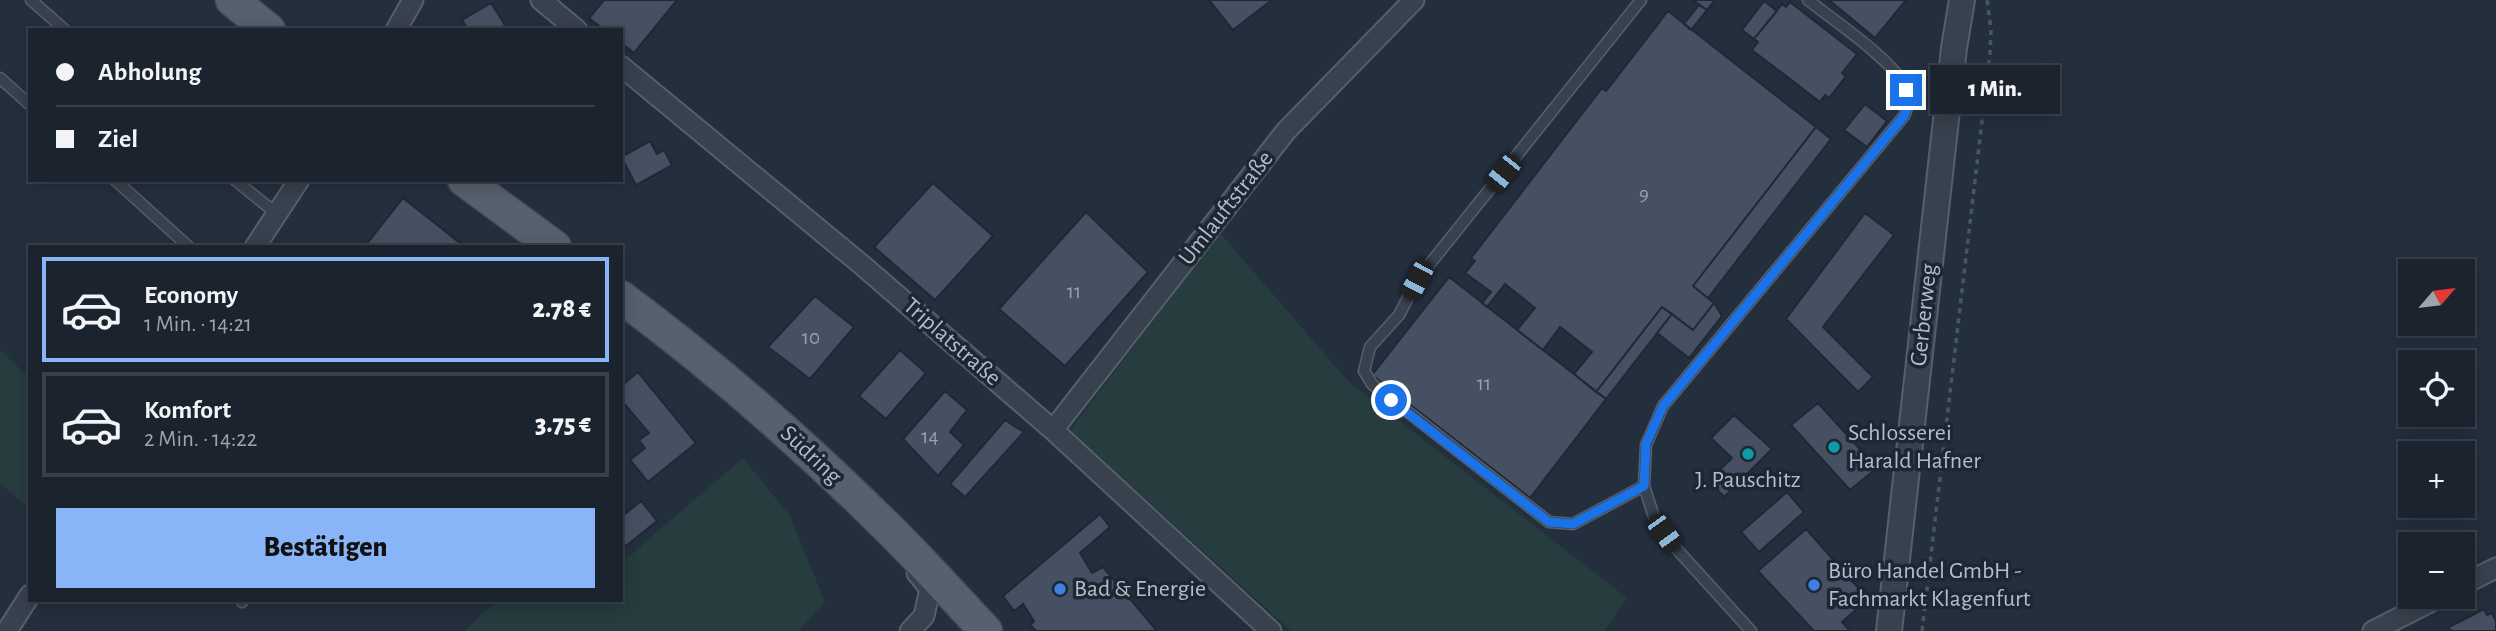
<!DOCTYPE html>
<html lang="de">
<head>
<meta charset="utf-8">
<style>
	body { margin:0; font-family:"Alegreya Sans",sans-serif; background:#242b36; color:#f1f3f6; height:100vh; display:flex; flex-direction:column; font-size:26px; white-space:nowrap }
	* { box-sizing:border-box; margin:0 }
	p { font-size:23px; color:#a0a4aa }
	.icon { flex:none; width:38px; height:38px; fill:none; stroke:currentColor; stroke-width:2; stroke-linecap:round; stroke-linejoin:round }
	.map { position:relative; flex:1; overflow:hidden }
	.side { position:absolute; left:28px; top:245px; width:595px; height:357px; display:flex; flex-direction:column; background:#1b232e; border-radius:0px; box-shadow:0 4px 18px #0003,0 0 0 2px #39404a }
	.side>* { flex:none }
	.top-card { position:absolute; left:28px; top:28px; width:595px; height:154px; border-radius:0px; box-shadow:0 4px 18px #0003,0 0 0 2px #39404a; display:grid; align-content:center; height:154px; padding:0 28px; background:#1b232e }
	.needle { width:46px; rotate:62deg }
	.buttons { position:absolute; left:2398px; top:259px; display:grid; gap:14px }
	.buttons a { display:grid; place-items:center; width:77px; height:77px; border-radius:0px; background:#1b232e; box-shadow:0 4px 18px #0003,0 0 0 2px #39404a; font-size:35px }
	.end { position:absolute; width:32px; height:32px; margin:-16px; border:9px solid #1a73e8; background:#fff; box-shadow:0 0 0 4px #fff }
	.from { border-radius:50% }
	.bubble { position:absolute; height:49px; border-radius:0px; background:#1b232e; box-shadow:0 4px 18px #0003,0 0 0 2px #39404a; font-size:23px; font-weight:800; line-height:49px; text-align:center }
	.car { position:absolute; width:21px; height:42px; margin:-21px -10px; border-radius:9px; box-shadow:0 0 5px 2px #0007; background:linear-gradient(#222 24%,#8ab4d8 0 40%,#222 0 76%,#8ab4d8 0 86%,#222 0) }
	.top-card b { display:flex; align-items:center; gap:24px; height:66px; font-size:26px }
	.top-card b+b { border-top:2px solid #39404a }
	.top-card i { width:18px; height:18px; background:#f1f3f6 }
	ul { padding:12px 0 0; list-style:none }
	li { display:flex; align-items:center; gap:21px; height:105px; margin:0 14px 10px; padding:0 14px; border:4px solid #39404a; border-radius:0px }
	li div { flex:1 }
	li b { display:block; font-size:26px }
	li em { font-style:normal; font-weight:800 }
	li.on { border-color:#8ab4f8 }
	li>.icon { width:63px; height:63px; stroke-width:1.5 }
	.action { display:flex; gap:14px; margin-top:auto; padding:14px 28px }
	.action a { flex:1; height:80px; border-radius:0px; background:#8ab4f8; color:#111; font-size:28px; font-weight:800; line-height:80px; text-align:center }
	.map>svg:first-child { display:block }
</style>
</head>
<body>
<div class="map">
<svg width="2496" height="631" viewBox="0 0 2496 631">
	<rect width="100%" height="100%" fill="#242f3e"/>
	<path fill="#263c3f" d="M1220,233L1348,381L1627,598L1604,631H1291L1070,430Z
		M0,350L30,378V510L0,483Z
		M743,458L790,516L825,602L798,631H464L490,607L511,600H621V563Z"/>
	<path fill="#455162" stroke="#1f2835" stroke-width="2" d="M604,0H677L634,53L621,43V30H604L589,18Z
		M1209,0H1272L1233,30Z
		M1693,0H1715L1707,10Z
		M1829,0H1906L1875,38Z
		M1764,1L1777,11L1754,39L1742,30Z
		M1790,2L1857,54L1842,73L1846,76L1829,98L1825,95L1820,102L1752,50L1758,42L1754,39L1782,4L1786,7Z
		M491,3L505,25L500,30H468L462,20Z
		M1699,5L1707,10L1691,30L1684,24Z
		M1668,11L1816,127L1693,286L1714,303L1693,330L1662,307L1596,392L1574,374L1592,352L1560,327L1543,350L1517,330L1535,308L1505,284L1487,307L1482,303L1491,292L1465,273L1475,261L1471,258L1602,88L1606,91Z
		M1865,104L1887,121L1867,147L1844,130Z
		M1816,127L1831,139L1708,298L1693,286Z
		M650,141L657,154L664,150L672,165L636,185L621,157Z
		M933,183L993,236L935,300L874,247Z
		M403,198L465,247H368L366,245Z
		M1086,212L1148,272L1065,366L999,309Z
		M1865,213L1894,235L1823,327L1873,377L1858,392L1786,319Z
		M1449,277L1606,399L1530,498L1372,375Z
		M815,296L854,327L810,379L768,347Z
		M1714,303L1722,316L1689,358L1657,333L1672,314L1693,330Z
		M1662,307L1672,314L1606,399L1596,392Z
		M900,350L926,373L886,419L859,396Z
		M638,372L696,443L648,482L630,460L645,448L639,440L649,433L621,400V386Z
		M945,391L967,410L950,432L964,445L938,476L903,439Z
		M1818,403L1877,468L1850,490L1791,425Z
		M1734,415L1772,449L1724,497L1709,480L1732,458L1711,438Z
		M1005,420L1024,432L965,497L950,484Z
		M1787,492L1804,512L1759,552L1741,532Z
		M641,501L657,521L626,546L621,541V517Z
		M1100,514L1110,527L1080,553L1092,573L1103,567L1157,631H1036L1030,625L1034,621L1023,604L1014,611L1003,596Z
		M1806,529L1868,599L1842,622L1850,631H1814L1758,571Z
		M2484,609L2487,615L2492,613L2496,621V631H2451L2449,627Z"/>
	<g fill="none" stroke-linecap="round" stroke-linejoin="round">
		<g stroke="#565f6c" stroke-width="13">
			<path id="service" d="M31,0L65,30
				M1641,0L1417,280L1399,315L1370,347L1364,371L1372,384L1549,522L1573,524L1644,486
				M0,78L30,105
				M115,180L189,247
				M235,180L277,214
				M242,602L243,600
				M1751,631L1673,545L1655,520L1644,486L1646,445L1663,406L1904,116C1908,107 1910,100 1906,89C1896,62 1833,20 1808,0"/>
		</g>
		<g stroke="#565f6c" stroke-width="23">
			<path id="minor" d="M541,0L577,30
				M396,30L413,0
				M621,66L862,265L1053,430L1271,631
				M255,247L299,180
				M1053,430L1286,131L1414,0
				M2462,585L2496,568
				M7,631L30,595
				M910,631L924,616L930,589L917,573
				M2373,631L2440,597"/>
		</g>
		<g stroke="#565f6c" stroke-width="28">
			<path id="tertiary" d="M1889,631L1954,48L1962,0"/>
		</g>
		<g stroke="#414a57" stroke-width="35">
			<path id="primary" d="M232,0L269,30
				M464,180L555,247
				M621,297C714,366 801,442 883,523C919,558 952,595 986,631"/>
		</g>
		<path stroke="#44595c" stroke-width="3.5" stroke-dasharray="5 5" stroke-linecap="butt" d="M1922,631L1990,53L1991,30L1987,0"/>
		<use href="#service" stroke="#38414e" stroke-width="10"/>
		<use href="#minor" stroke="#38414e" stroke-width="19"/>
		<use href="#tertiary" stroke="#38414e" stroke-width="24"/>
		<use href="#primary" stroke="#56606e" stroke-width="32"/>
	</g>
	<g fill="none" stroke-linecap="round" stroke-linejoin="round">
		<path stroke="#1a73e8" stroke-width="9" d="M1391,400L1549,522L1573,524L1644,486L1646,444L1663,406L1904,116L1909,103L1906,90"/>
	</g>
	<g fill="#0f9aa8" stroke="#1d2633" stroke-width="2.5">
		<circle cx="1834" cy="447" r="7"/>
		<circle cx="1748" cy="454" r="7"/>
	</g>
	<g fill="#3f7fe0" stroke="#1d2633" stroke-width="2.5">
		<circle cx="1814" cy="585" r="7"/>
		<circle cx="1060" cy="589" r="7"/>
	</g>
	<g text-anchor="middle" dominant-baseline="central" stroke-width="7" stroke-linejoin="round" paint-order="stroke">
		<g font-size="21" fill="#98a1af">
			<text x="1644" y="193">9</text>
			<text x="1074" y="291">11</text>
			<text x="811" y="337">10</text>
			<text x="1484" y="383">11</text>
			<text x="930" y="436">14</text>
		</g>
		<g font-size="24" fill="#b4bcc9" stroke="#1d2633">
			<text transform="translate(1226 208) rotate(-52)">Umlauftstraße</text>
			<text transform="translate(1924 315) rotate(-84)">Gerberweg</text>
			<text transform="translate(952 342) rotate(41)">Triplatstraße</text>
			<text transform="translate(811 455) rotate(43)">Südring</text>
		</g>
		<g font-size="24" fill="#b4bcc9" stroke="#1d2633" text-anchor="start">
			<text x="1848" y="433">Schlosserei<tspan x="1848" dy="28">Harald Hafner</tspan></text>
			<text x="1748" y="480" text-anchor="middle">J. Pauschitz</text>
			<text x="1828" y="571">Büro Handel GmbH -<tspan x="1828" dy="28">Fachmarkt Klagenfurt</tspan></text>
			<text x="1074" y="589">Bad &amp; Energie</text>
		</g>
	</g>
</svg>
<div class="buttons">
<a><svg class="needle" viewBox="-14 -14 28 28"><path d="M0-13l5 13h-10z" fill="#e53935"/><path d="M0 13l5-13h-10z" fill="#a0a4aa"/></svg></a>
<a><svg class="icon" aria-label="locate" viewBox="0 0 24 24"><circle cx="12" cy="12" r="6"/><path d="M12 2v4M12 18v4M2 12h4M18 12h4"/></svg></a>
<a>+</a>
<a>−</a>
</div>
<i class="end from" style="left:1391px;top:400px"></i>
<i class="end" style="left:1906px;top:90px"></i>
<div class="bubble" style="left:1930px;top:65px;width:130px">1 Min.</div>
<i class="car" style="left:1503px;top:173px;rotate:219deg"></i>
<i class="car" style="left:1417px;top:280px;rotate:208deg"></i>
<i class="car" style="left:1664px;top:533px;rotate:144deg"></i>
<div class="top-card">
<b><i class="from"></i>Abholung</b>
<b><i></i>Ziel</b>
</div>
<section class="side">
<ul>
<li class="on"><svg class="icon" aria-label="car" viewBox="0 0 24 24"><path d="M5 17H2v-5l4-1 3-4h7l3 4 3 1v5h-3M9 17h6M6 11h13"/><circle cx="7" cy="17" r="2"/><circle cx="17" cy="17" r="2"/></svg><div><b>Economy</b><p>1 Min. · 14:21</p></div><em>2.78 €</em></li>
<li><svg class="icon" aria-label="car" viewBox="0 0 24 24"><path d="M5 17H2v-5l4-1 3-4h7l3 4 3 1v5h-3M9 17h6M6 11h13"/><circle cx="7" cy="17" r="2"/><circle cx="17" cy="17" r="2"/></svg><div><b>Komfort</b><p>2 Min. · 14:22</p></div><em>3.75 €</em></li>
</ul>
<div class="action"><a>Bestätigen</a></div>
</section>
</div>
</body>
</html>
